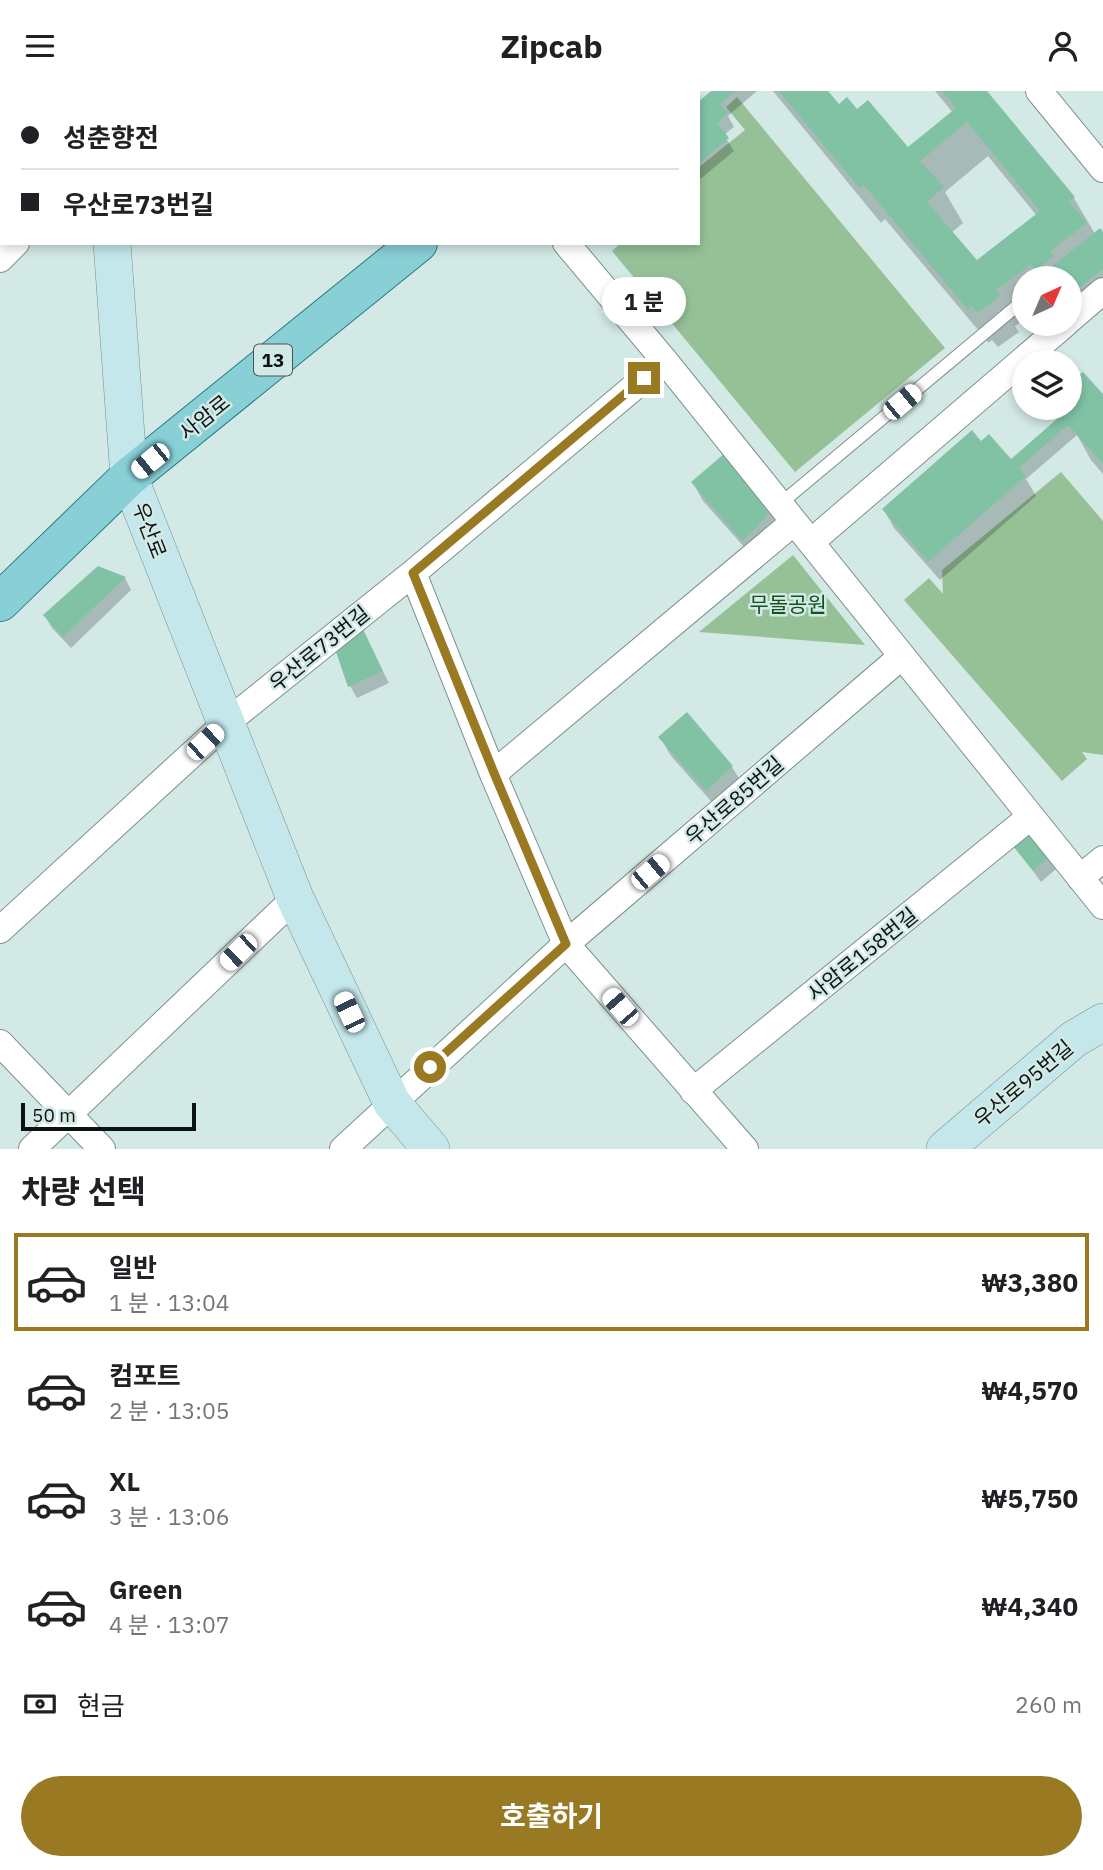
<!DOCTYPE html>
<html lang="ko">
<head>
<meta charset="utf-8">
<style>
	body { margin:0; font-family:"IBM Plex Sans","Noto Sans KR",sans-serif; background:#f2f2f2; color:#202124; height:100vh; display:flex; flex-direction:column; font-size:26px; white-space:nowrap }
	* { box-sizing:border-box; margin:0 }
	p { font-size:23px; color:#757577 }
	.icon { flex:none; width:38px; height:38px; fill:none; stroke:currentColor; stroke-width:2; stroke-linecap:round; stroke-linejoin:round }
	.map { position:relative; height:1058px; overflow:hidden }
	.side { display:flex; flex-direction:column; background:#fff; flex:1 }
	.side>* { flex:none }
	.top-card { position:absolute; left:0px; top:0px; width:700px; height:154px; box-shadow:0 4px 10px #0003; display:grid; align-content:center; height:154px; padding:0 21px; background:#fff }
	.needle { width:46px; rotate:44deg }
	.tools { position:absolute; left:1012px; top:175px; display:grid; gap:14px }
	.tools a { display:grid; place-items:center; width:70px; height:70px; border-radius:50%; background:#fff; box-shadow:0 4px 10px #0003; font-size:35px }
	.scale { position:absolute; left:21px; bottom:18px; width:175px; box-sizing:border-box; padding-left:7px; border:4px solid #0c1413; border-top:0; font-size:19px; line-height:24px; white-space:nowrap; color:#0c1413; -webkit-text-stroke:5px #d3e9e5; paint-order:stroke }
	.end { position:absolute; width:32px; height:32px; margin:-16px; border:9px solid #9a7923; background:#fff; box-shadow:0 0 0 4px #fff }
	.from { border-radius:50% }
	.bubble { position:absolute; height:49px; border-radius:24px; background:#fff; box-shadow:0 4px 10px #0003; font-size:23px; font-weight:700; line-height:49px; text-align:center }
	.car { position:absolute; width:21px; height:42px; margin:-21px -10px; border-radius:9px; box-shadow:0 0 5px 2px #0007; background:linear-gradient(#fff 24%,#345 0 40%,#fff 0 76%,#345 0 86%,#fff 0) }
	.top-card b { display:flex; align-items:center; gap:24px; height:66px; font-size:26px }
	.top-card b+b { border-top:2px solid #e0e0e0 }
	.top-card i { width:18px; height:18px; background:#202124 }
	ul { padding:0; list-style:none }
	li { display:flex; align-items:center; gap:21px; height:98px; margin:0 14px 10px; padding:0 7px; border:4px solid transparent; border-radius:0px }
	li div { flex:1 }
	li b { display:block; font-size:26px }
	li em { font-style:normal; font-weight:700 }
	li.selected { border-color:#9a7923 }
	li>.icon { width:63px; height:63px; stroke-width:1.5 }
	h2 { padding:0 21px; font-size:32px; line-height:84px }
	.pay { display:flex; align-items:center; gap:18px; height:77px; padding:0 21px; font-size:26px }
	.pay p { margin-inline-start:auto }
	.button { display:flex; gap:14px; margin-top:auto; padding:14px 21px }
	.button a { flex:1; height:80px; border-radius:42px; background:#9a7923; color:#fff; font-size:28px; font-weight:700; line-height:80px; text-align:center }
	header { display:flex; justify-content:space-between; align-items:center; height:91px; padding:0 21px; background:#fff; font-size:32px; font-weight:700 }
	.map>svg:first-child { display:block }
</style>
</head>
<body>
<header><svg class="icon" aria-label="menu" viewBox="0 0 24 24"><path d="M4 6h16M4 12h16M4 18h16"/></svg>Zipcab<svg class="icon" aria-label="person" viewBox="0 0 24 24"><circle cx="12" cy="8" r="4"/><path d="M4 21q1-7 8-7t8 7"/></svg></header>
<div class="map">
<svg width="1103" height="1058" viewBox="0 0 1103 1058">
	<rect width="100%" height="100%" fill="#d3e9e5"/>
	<path fill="#96c197" d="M737,6L945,257L795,381L612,160L621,152H698V77L745,39L726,16Z
		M1061,381L1103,430V664L1082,661L1087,668L1062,690L904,509L929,487L943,503L942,479Z
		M793,464L865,554L699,541Z"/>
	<path fill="#0003" fill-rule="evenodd" d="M714,0H757L728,25L734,36L724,44L734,60L698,90V13Z
		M773,0H825L839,16L857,20L908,58L953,22L935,0H984L1074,107L1095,143L1103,144V205L1082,222L1069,206V187H1024V229L1015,235L1019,241L998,256L992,249L989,252L885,128L881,132ZM988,65L1037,125L977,172L951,142L963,132L945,101Z
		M1103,306V383L1091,369L1077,344L1026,388L1036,405L940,489L894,437L884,419L981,353L1011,370L1066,323L1062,317H1069Z
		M693,392L767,412L778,432L754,467L703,410Z
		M98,477L125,487L131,499L71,557L52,537L45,525Z
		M368,551L389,592L357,607L350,595L335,553Z
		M660,646L732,676L743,694L718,718L671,665Z
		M1011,750L1049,766L1056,778L1041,791Z"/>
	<path fill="#81c2a5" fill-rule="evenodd" d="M711,0H736L720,13L728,22L717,32L729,47L698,73V11Z
		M779,0H828L839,13L847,6L857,18L868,9L908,56L956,17L942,0H987L1075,106L1069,111L1087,132L1050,160L1054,165L1036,179L1031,173L996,199L1000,205L977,222L971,215L968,219L864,94L860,98ZM967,31L1040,120L977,169L927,111L944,96L920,70Z
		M1100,137L1103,141V178L1069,205V187H1057L1049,178Z
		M1083,281L1103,303V373L1068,334L1019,377L1026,385L928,471L882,418L972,339L981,350L989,343L1011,368L1066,320L1063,317H1069V293Z
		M724,363L769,411L766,427L742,450L691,391Z
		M98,475L126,486L63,546L43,524Z
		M362,536L383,580L348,596L333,552Z
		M687,621L733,675L706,700L658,646Z
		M1026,736L1050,765L1033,780L1009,750Z"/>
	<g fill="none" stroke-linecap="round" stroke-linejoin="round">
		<g stroke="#7d918e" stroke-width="14">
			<path id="lane" d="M780,413L1024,209"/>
		</g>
		<g stroke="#7d918e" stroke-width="28">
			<path id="street" d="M441,0L443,2
				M1039,0L1103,78
				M189,2L191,0
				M566,152L665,270L1103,815
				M0,168L16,152
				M1069,229L1103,200
				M811,451L1065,233
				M413,482L493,683L566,853L745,1058
				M493,683L794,431
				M1080,787L1103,768
				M0,839L226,632L413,482L665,270
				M0,952L102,1058
				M693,1000L1030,726
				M32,1058L295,807
				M343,1058L566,853L902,565"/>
		</g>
		<g stroke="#7d918e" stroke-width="38">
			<path id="secondary" d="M106,2V0
				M112,152L129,386L295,807L392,1012L431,1058
				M945,1058L1074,948L1103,931"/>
		</g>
		<g stroke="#297980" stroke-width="40">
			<path id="primary" d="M600,2L602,0
				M0,511L129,386L418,152"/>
		</g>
		<use href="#lane" stroke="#fff" stroke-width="12"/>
		<use href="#street" stroke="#fff" stroke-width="26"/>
		<use href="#secondary" stroke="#c3e7eb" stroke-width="37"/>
		<use href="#primary" stroke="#88d0d6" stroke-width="38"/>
	</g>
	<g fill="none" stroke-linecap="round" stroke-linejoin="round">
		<path stroke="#9a7923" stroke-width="9" d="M430,976L566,853L494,682L413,482L644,287"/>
	</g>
	<g text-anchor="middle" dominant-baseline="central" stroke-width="5" stroke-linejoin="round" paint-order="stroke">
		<rect fill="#d3e9e5" stroke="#485452" stroke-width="2" x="254" y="253.5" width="38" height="31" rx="5"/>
		<g font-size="19" font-weight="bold" fill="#0c1413">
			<text x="273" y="269">13</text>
		</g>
		<g font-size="21" fill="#0c1413" stroke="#d3e9e5">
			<text transform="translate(204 326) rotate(-39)">사암로</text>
			<text transform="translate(150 439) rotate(69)">우산로</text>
			<text transform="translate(319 557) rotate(-39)">우산로73번길</text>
			<text transform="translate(734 709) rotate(-41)">우산로85번길</text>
			<text transform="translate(862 863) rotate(-39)">사암로158번길</text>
			<text transform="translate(1023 992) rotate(-40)">우산로95번길</text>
		</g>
		<g font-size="21" fill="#13541d" stroke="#d3e9e5">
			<text x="788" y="513">무돌공원</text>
		</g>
	</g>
</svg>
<div class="tools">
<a><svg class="needle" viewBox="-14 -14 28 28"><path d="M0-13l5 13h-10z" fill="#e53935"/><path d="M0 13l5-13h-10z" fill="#757577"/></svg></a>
<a><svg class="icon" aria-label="layers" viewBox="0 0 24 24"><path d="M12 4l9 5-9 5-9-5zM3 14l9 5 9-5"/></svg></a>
</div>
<div class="scale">50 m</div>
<i class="end from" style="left:430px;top:976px"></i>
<i class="end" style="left:644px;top:287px"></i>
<div class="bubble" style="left:602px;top:186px;width:84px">1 분</div>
<i class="car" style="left:902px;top:311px;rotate:50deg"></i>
<i class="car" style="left:150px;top:370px;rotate:231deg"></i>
<i class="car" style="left:205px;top:651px;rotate:47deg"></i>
<i class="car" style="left:650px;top:781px;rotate:50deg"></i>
<i class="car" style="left:238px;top:861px;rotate:226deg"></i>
<i class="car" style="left:620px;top:916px;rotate:319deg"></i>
<i class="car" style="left:349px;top:921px;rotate:335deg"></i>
<div class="top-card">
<b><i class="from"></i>성춘향전</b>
<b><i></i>우산로73번길</b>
</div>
</div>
<section class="side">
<h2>차량 선택</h2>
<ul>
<li class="selected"><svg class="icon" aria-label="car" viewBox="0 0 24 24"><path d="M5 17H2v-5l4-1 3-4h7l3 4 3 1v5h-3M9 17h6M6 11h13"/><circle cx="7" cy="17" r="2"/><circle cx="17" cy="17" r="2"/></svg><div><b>일반</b><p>1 분 · 13:04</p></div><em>₩3,380</em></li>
<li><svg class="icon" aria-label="car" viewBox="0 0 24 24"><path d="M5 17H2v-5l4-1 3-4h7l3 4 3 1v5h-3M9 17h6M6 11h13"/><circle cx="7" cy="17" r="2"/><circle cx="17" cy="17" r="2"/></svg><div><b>컴포트</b><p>2 분 · 13:05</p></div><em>₩4,570</em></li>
<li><svg class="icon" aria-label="car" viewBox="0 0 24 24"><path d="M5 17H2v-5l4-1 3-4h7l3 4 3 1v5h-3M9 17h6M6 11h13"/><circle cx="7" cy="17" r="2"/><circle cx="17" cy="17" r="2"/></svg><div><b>XL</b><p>3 분 · 13:06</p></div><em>₩5,750</em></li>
<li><svg class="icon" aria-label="car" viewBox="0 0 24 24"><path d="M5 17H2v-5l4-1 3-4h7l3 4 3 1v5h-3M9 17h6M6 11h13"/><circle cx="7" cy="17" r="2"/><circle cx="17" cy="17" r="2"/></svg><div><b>Green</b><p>4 분 · 13:07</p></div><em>₩4,340</em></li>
</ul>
<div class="pay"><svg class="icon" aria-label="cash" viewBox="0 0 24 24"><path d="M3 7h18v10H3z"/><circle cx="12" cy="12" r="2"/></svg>현금<p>260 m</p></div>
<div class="button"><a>호출하기</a></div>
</section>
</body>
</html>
